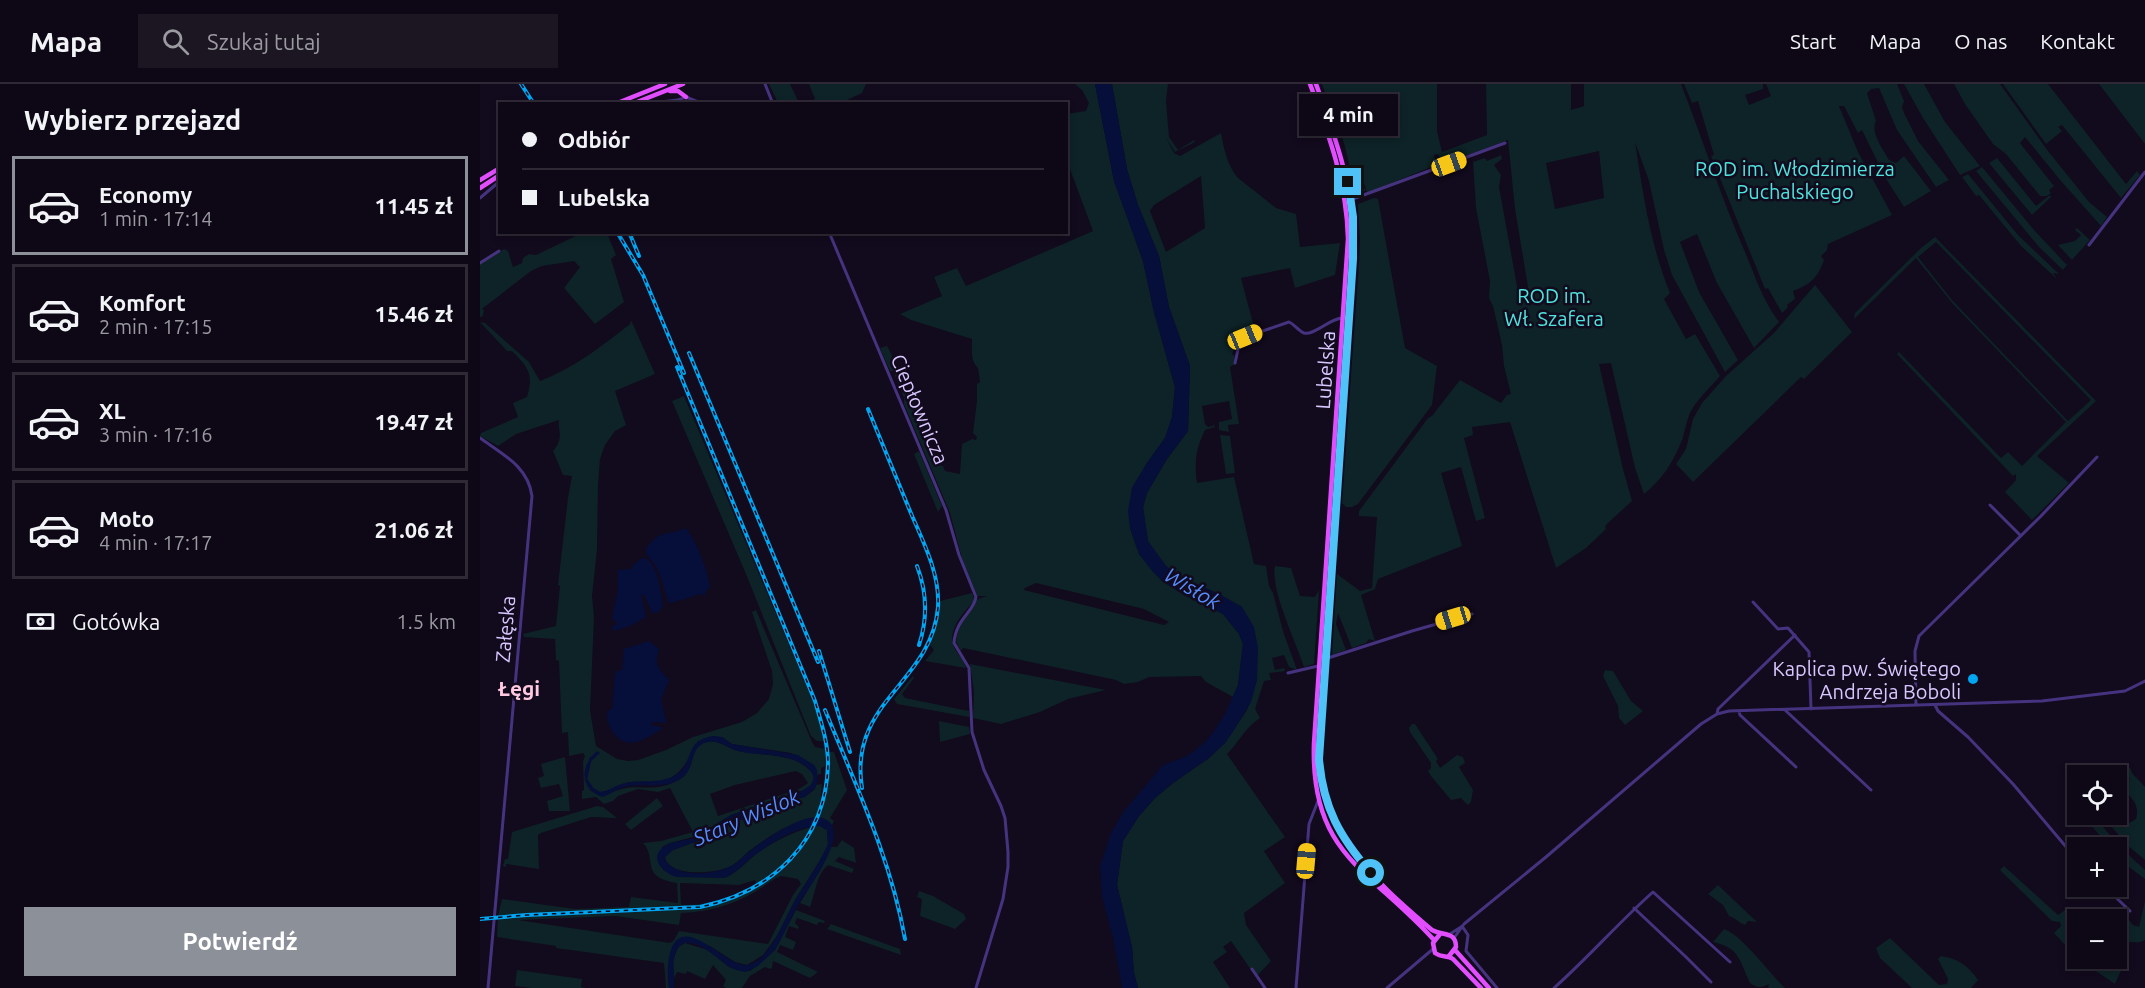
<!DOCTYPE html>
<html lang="pl">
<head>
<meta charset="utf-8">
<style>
	body { margin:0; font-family:Ubuntu,sans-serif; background:#1c1623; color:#f1f3f6; height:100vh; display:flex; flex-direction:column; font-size:22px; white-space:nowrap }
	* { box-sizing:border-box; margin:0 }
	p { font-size:20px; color:#9b9aa1 }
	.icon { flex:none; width:33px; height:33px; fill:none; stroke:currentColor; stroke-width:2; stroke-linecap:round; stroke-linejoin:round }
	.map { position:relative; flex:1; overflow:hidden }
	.side { display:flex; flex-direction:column; background:#0e0816; width:480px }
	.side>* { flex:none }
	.guide { position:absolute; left:18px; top:18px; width:570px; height:132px; border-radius:0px; box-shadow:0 3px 9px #0003,0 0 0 2px #2e2935; display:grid; align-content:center; height:132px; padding:0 24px; background:#0e0816 }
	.controls { position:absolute; left:1587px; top:681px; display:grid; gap:12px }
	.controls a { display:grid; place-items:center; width:60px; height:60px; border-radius:0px; background:#0e0816; box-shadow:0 3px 9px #0003,0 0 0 2px #2e2935; font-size:30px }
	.end { position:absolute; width:27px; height:27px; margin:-14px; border:8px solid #4fc3f7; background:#111; box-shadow:0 0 0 3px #111 }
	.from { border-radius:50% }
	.bubble { position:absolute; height:42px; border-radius:0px; background:#0e0816; box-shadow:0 3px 9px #0003,0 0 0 2px #2e2935; font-size:20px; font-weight:600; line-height:42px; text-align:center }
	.car { position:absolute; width:18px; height:36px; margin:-18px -9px; border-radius:8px; box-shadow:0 0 4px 2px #0007; background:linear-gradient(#f5c518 24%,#345 0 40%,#f5c518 0 76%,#345 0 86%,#f5c518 0) }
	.guide b { display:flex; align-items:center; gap:21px; height:57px; font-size:22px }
	.guide b+b { border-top:2px solid #2e2935 }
	.guide i { width:15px; height:15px; background:#f1f3f6 }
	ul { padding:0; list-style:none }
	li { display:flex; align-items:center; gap:18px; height:99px; margin:0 12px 9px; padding:0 12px; border:3px solid #2e2935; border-radius:0px }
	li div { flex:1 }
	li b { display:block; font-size:22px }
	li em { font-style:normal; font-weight:600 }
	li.current { border-color:#8c9099 }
	li>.icon { width:54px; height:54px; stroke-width:1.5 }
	h2 { padding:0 24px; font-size:27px; line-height:72px }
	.pay { display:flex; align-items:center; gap:15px; height:66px; padding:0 24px; font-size:22px }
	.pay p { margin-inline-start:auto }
	.cta { display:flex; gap:12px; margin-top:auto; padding:12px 24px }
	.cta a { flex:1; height:69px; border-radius:0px; background:#8c9099; color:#fff; font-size:24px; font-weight:600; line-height:69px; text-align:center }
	header { display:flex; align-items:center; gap:36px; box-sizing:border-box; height:84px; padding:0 30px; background:#0e0816; border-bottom:2px solid #2e2935 }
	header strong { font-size:28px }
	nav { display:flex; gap:33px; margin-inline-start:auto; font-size:21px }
	.search { width:420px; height:54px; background:#1c1623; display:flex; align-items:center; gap:15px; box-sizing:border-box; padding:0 21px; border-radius:0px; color:#9b9aa1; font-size:22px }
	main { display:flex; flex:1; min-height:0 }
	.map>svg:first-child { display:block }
</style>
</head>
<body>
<header>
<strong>Mapa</strong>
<div class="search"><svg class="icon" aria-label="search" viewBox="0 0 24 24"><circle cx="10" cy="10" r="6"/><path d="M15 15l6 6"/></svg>Szukaj tutaj</div>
<nav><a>Start</a><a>Mapa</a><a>O nas</a><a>Kontakt</a></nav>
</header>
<main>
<section class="side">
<h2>Wybierz przejazd</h2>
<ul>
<li class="current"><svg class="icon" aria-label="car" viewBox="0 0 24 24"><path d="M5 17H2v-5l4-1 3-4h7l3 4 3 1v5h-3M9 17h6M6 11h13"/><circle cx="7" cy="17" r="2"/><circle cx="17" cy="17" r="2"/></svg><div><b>Economy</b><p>1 min · 17:14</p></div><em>11.45 zł</em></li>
<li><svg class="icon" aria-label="car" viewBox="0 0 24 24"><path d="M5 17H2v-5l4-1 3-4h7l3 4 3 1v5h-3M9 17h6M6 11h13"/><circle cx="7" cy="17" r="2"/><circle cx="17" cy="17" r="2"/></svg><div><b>Komfort</b><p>2 min · 17:15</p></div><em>15.46 zł</em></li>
<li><svg class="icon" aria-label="car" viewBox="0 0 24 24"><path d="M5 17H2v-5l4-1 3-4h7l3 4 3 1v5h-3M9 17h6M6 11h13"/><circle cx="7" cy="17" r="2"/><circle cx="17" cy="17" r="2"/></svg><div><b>XL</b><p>3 min · 17:16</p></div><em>19.47 zł</em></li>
<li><svg class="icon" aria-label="car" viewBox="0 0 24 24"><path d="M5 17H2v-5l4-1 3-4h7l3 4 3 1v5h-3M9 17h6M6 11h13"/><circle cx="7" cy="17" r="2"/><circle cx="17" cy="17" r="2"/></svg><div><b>Moto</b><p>4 min · 17:17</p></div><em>21.06 zł</em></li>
</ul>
<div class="pay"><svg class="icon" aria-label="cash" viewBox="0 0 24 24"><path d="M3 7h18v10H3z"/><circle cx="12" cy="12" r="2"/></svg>Gotówka<p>1.5 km</p></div>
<div class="cta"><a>Potwierdź</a></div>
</section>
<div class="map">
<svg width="1665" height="904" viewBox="0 0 1665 904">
	<rect width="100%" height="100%" fill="#120a1d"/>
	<path fill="#0d2327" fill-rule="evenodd" d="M289,0H310L319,19H298Z
		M329,0H386L382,9L361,19H325L335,15Z
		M595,0H615L634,97L663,177L674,228L695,303L692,333L685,354L667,379L652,404L650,444L659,470L682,497L706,512L743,530L759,550L763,560L758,601L753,613L726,598L721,592L669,593L658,598L644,600L636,596L483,564L481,567L476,558L479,541L498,515L507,512H497L483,478L470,429L424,320V314L413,287H410L400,264L407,262C416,278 420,295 429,311C432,317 437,320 439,327L437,331L458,381L463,382L465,387L480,390L482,360L492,355L496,356L497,353L493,349L497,317V300L500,298L498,284C490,276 492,266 492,255L431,236L420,230L462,212L454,193L477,184L486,202L613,147L587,77L586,30L606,27L609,19L602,6ZM556,499L664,525L689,538L684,541L544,506L545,504Z
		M632,0H688L686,17L689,53L698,66L714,56L715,58L695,68L686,54L694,69L700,72L741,49C744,65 747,81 758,94L796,124L816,130L820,163L860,159L855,191L815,204L810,184L761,194L774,243L760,251L752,270L754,271L755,280L750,283L759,340L748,341L749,348L739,346V338L752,335L749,317L722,322L725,340L728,343L733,342V340L735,343L725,346C716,364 714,379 717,399L754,393L774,480L786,482L789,502L793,509L803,547L817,586L809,583L804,571L792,574L795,586L804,584L805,587L789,589L791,596L784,597L775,625L780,634C763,646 761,656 747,670L805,753L784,767L805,799L764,829L766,841L791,877L776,893L751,857L743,863L747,868L733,878L750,904H658L654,889L652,863L637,801L643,757L659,732L675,714L693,699L729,674L745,659L767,626L777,596L762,523L739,510L699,492L686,482L668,458L663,423L667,409L687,375L708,347L710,282L689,223L679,172L658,121L647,85ZM721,92L725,144L686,168L670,127L674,121Z
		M842,0H957V47L962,68L1007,51L1006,0H1091V26L1104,22V0H1201C1223,56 1241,113 1265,168C1275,192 1283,217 1299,238L1274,264L1237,199L1217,150L1200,158L1219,208L1258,276L1245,288L1192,191L1184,166L1169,97L1155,58C1163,109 1170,160 1190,209L1184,215L1206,255L1215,250L1240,292C1230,304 1217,315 1210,329C1206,338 1205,348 1202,356C1194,377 1182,396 1164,410L1155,384L1131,279L1119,280L1143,385L1152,417L1128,439L1125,442L1126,445L1106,464L1076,484L1030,338L992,343L993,351L984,354L1005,434L996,437L981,383L961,389L982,462L898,495L895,505L881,511L895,557L889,555L886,559L872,564L858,529L856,540L866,566L852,571L857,490L880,507L892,504L897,433L879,432V427L948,334L952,332L980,296L1021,319L1027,311L1031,310L1024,282L1022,261L1013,222L1009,214L1010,197L996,124L993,78L1005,74L1007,77L1021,71L1022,75L1014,81L1021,91L1019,103L1039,213L1049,209L1035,125L1028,56L967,79L961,76L958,70L954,71L956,81L887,109L884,99L876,101L873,96L864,59ZM1119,67L1124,114L1075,125L1066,79Z
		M1204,0H1283V5L1265,11L1269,21L1291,12L1286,0H1417L1424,17L1422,23L1424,29L1438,57L1469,96L1456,103L1417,46L1399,4L1391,5L1387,9L1396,37C1390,49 1403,65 1409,76L1416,79L1424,72L1451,107L1424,123L1405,93L1382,46L1378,49L1364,22H1359L1378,68L1412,131L1348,160L1347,166L1341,172L1344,176C1337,195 1331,200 1313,207L1315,215L1307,221L1308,223L1302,229L1288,204L1285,205L1231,72L1234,71L1218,17L1212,19Z
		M1424,0H1444L1465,38L1500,82L1480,91L1443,34Z
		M1474,0H1520L1568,67L1609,118L1627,133L1621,142L1580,96L1545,53L1540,59L1574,102L1569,106L1571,109L1567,112H1560L1526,70L1513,60L1485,20Z
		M1523,0H1568L1646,100L1657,87L1660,91L1641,114L1582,41L1578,43L1582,47L1566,60Z
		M1619,0H1665V60Z
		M1517,74L1556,122L1570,111L1571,113L1552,131L1509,79Z
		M1502,83L1554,146L1587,181L1583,186L1559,163L1496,87Z
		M1488,90L1538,151L1579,190L1573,189L1577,195L1541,162L1499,111L1496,112L1482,93Z
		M894,114L898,115L925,264L957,282L952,321L878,420L872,423H866L862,419L879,180L880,156L878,123V120Z
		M1597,144L1610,156L1592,176L1578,161L1595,157L1601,151L1595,146Z
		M102,149H127L136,171L131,175L144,218L115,240L84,204L100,183L94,177L62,182L51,187L2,225L4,226L3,232L0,233V180L24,165L28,167L33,183L42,179L43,174L49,170L56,171Z
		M1455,153L1616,317L1557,372L1589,399L1552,436L1525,408L1536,396V390L1533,392L1417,270L1419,268L1521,374L1528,368L1542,382L1586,338L1473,220L1436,174L1374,235L1375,229L1441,164ZM1456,158L1611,316L1588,337L1472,216L1438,173Z
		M1335,201L1372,248L1324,295L1321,293L1213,398L1196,380L1206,365L1213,335L1222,319L1246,292L1294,249Z
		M151,236L175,290L135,307L146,341L135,347L125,361L120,375L118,400L117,465L112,512L114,533L110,627L116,662L137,675L148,677L158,676L186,666L213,653L262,638L277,629L289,615L293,600L292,587L272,528L276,526L332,658L335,663L345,665L346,682L341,684V690L337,691L334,681L311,669L252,660L242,653L218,657C208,676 200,696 176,698C168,699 159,697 151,698C140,699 130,708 120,708L113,704L107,695L111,677L115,673H110L105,695L111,707L127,711C153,696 167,709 190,700C220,688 206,668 223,659C235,653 247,664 259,667C276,671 296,670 314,676C321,679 327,683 333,689L334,697L331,701L322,707L251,731L217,752L190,759L182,763L183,786L244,794C256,790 265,779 275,771C292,758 311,749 331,743C303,789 269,814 214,822L18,832L22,815L95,825L149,823L151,813L198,819L197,799C159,793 178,775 163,759L181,757L213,748L190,704L178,708L158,705L138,712L133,717L124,720L116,713L102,715V707L104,706L103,678L105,672L103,669L89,672L88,648L82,649L79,577L76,576L75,555L44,553L43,550L76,542L80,502L78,501L88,414L92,392L83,391L73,367C85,354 77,345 79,336L36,350L18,362L0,352L1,349L38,333L33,319L47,313C54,290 48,283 32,267H27L0,238L5,239L49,278L60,297C97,282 119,264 150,240ZM316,687L322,690L328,699L319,705L238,732L230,710L255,701ZM275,796L276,800C254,813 227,822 201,821L200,799L259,801Z
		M204,312L338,630L344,657H337L331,652L266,490L192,317Z
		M740,351L750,352L755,389L746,390Z
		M439,367L462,422L458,428L434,370Z
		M795,482L811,484L820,512L835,513L839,506L834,580L824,583C816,558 790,506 795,482Z
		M492,509L495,516C484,528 467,545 474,563C478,571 484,576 486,584L445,577L454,566L450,561L457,539L460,517Z
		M490,580L626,606L588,615L560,628L521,640L493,634L494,608Z
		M1125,586L1133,587L1151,617L1163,627L1145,641L1139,634L1138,622L1123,592Z
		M433,592L434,594L422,610L425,614L489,627V633L417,620L414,615Z
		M459,637L489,643L490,650L460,658Z
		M932,640H935L958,675L956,677L960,684L977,671L983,673L985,679L979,683L993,706L991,718L988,721L981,714L971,716L951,692L948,687L951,684V679L930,648L929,644Z
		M348,668H354L367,706L350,734L354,737L352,741L346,736L340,733C345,712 351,690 348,668Z
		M85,673L90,727H69L67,717L83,712L79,700L61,704L58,694L64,692L61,680Z
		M1647,683L1650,684L1652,689L1665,703V776L1647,761L1622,731H1633L1644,742L1656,735C1660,723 1653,716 1646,707L1647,698L1650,695L1644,684Z
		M342,700L340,719L336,734C312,736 288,753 269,767C263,772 258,778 251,782C238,790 187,794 185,772L193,766L229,753L256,737L274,732L304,718L325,713L335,705L336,701Z
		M177,714L183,722L151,746L145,740Z
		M117,722L123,723L137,734L111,733L61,749L58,751L59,785L26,780V783L23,782L25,775H28L32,748Z
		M1602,731H1613L1640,763L1665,786V795L1649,783L1637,771L1636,764L1630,763Z
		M334,742H340L347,746L348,760L344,770L315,816L297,852L283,871L267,881L255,878L230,862L197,856L188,886L189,904H186L184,879L76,864V862L17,853L18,834L214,825C265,819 313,790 334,742ZM301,792L318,795L321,800L313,811L288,860L199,847L194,856L190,859L38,836L135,832L199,841L201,829C227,828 250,822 273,809C283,804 291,796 301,792Z
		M362,756L374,764L376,779L359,773L355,777L374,785L372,789L348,781C336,791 336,808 330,823L320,819L342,783L350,763H357Z
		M1524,782L1578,831L1585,826L1597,837V874L1574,849L1581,842L1580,838L1572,837L1526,792L1520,786Z
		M1238,801L1277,838L1268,837L1265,841C1259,839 1256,834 1249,832L1243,821L1228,810Z
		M439,807L453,812L484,830L486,835L475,845L440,832L442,815L437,813Z
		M1665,817V856C1655,861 1649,856 1640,859C1633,849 1638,838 1641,828L1646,832L1653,841L1659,843Z
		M316,826L345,837L344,839L339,838L337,841L317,834L315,839L319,843L318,845L309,842L305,853L316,858L313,866L300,861L297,868L338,888L330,894L293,877L292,884L290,885L285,883L270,892L262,904H246L243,902L246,896L233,881L225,895L207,887L206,890L197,888L194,894L193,876L198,863L205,859L228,866L249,883L270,887L295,866Z
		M351,840L420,865L421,871L347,845Z
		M1244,845C1262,851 1290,890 1305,904H1288L1289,900C1281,904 1277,904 1270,899C1259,876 1260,864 1233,858Z
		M1410,854L1459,901L1467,900L1468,895L1458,875L1461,872C1477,874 1489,882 1498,896L1491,904H1432L1400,874L1396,864Z
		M1640,874L1645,877L1635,900L1598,875H1612L1627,886L1636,875Z
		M37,886L102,895L101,903L106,904H51L35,902Z"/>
	<path fill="#060e3a" d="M615,0H632L647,85L658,121L679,172L689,223L710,282L708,347L687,375L667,409L663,423L668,457L686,482L699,492L739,510L762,523L774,543L778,564L777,596L771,618L754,646L745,659L729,674L693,699L675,714L659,732L643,757L637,801L652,863L654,889L658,904H642L633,854L622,813L620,782L631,749L644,727L683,681L705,673L714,667L726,657L734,647L745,630L758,601L763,560L759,550L743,530L706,512L682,497L673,488L659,470L650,444L648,427L652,404L667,379L685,354L692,333L695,303L674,228L663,177L634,97Z
		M205,444C216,454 228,488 230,503L226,507L225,512L220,510L192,519L188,518C184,505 181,489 173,478C171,474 165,472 166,466C167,461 174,455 178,452C187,448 196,449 205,444Z
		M162,474L168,475C179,487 181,508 183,523L177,529H172L164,511H161L166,533L150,542L133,547L132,542L138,540L132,534L138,506V486L151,485L153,481Z
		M169,557L179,565C174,581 178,584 189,596L181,616L186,637V639L172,638L171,641L182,643L181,646C173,650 164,657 155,658C137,662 126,643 127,627L132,625L135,591L136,587L142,586L144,565Z
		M233,652L242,653L252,660L318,671L334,681L337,686L338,697L335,704L325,713L304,718L274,732L256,737L229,753L193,766L185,773V776C197,794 232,791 249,783C257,780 263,772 270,767C284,756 301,745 317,738C326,734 339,731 348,737C368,750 332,799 323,813C312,830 305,849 295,866L278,882L266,888C260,887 254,886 248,882C233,871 201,840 194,875C192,885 195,894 194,904H189C187,892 187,875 192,863C207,830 248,885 268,881C292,875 304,834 316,815C327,797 339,780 348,760L347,746L340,742C317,742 293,758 275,771C264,779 256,790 244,794L197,793C185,790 169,776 182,764C191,756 206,757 217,753C230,748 239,736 252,731C275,722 298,714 322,707L331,701L334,693C322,667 281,673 258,667C248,664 238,655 228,658C209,661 216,684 202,694C185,706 168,699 148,702C139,704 131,709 123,713C99,706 100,681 117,667L120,669L111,677L107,695L113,704L120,708C127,708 134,702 142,700C160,694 179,702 197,690C215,678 203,657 233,652Z"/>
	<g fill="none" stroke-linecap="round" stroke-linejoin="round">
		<path stroke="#46337f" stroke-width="3" d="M285,0L293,20
			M167,20C180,16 195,19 206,13L223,20
			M869,111L883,106
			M0,114L20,97
			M870,116L1025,59
			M349,148L466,426L479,471L496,513C494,528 476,534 474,559L489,584L492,648L504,686L521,722L525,734L528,768V783L523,815L496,904
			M1609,161L1665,88
			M0,179L19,167
			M755,279L759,261L765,253L809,238C815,241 819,247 824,249C834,252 851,233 864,234
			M0,354C22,370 48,382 52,412L8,904
			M1510,421L1540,451
			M1273,518L1298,545L1308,544L1329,568L1331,625
			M839,575L848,574L932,547L992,530
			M808,589L838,582
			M1436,621L1435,567L1439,552L1561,432L1617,373
			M1455,621L1458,627L1488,653L1533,700L1598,777
			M1305,626L1391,706
			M1259,627L1260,631L1316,683
			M1237,630L1238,625L1315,551
			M1624,802L1650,827
			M1154,824L1206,873L1231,898
			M982,842L988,851L986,867L1017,904
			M970,850L981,843
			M974,854L984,840L1066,773L1221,640L1237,630L1249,627L1562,617L1645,607L1665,597
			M772,885L785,904
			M816,904L829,740L838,717
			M907,904L953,865
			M1074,904C1108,874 1138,839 1173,808L1250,878"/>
		<path stroke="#e24eff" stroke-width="4.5" d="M830,0C849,51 867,100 868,155L834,659C830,771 890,785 954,856
			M836,0C855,53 871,95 874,152L840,657C835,744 891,794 952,846C963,852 976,847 976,863L969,872
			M190,7H198L206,13
			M135,20L185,0
			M152,20L203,0
			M0,96L20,84
			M0,104L20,91
			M960,850L953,859L955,869C962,874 968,871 973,875L1001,904
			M975,866L1009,904"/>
		<g stroke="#00a6f2" stroke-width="4">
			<path id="rail" d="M41,0L54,20
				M137,148L163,191L204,289
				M149,148L159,172
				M209,269L338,578
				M437,482C447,508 448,534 439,561
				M339,567L370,668
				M345,626C376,702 411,775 425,855
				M382,704C368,617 452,599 458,523C460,489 443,458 430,427C416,393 402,359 388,325
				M0,835L47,831L220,823C292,808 346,758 348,680C348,658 341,638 335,617L197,283"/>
		</g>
		<use href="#rail" stroke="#120a1d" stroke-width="1.5" stroke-dasharray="4.5" stroke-linecap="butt"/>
	</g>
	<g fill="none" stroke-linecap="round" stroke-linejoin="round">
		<path stroke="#4fc3f7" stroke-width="8" d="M868,98L873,133V175L839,675C843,724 860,753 891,789"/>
	</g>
	<circle fill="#00a6f2" stroke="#120a1d" stroke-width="2" cx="1493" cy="595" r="6"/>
	<g text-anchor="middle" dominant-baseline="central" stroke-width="5" stroke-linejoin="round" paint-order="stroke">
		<g font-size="20" fill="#4ee4de" stroke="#120a1d">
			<text x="1315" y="84">ROD im. Włodzimierza<tspan x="1315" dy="23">Puchalskiego</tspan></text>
			<text x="1074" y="211">ROD im.<tspan x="1074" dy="23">Wł. Szafera</tspan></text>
		</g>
		<g font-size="20" fill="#d9c7ff" stroke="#120a1d">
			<text transform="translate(845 286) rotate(-86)">Lubelska</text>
			<text transform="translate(440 325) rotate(67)">Ciepłownicza</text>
			<text transform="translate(25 545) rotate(-85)">Załęska</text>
		</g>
		<g font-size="20" fill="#d9c7ff" stroke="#120a1d" text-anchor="end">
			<text x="1481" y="584">Kaplica pw. Świętego<tspan x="1481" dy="23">Andrzeja Boboli</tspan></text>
		</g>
		<g font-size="21" font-style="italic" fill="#558cff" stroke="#120a1d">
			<text transform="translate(713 504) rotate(31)">Wisłok</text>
			<text transform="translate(266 733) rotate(-23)">Stary Wislok</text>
		</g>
		<g font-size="21" font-weight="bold" fill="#ffc9e0" stroke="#120a1d">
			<text x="39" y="604">Łęgi</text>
		</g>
	</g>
</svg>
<div class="controls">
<a><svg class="icon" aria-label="locate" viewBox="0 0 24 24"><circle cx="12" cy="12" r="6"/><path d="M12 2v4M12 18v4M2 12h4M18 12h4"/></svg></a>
<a>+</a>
<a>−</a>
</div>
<i class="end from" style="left:891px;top:789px"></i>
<i class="end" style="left:868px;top:98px"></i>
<div class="bubble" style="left:819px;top:10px;width:99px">4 min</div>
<i class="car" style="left:969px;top:80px;rotate:70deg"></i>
<i class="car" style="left:765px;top:253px;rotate:68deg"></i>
<i class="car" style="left:973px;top:534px;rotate:253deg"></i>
<i class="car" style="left:826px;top:777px;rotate:5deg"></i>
<div class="guide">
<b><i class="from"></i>Odbiór</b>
<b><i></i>Lubelska</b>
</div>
</div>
</main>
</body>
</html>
